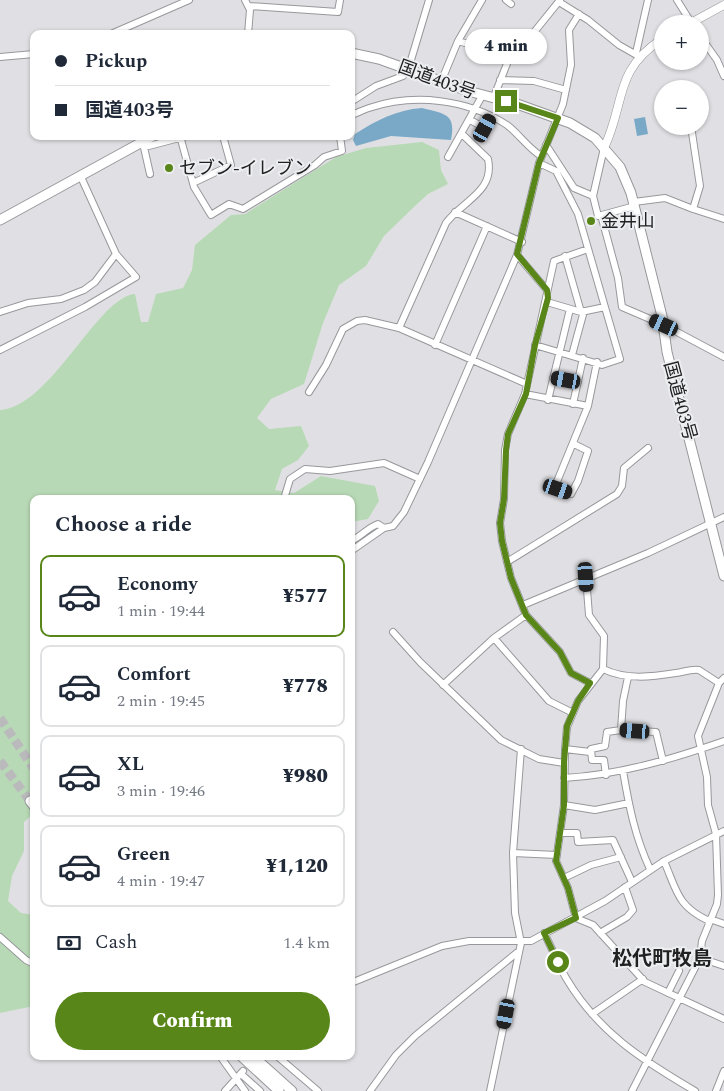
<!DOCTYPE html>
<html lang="en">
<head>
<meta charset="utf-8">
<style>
	body { margin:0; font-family:Spectral,"Noto Sans JP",serif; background:#f6f6f7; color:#1f2937; height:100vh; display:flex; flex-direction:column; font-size:19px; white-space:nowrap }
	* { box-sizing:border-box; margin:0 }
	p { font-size:16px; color:#747a83 }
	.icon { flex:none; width:28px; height:28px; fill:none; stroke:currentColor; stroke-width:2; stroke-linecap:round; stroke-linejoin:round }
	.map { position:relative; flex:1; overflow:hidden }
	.panel { position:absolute; left:30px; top:495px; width:325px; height:565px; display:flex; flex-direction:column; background:#fff; border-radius:10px; box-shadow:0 1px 4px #0004 }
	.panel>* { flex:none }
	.guide { position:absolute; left:30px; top:30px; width:325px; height:110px; border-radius:10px; box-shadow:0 1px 4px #0004; display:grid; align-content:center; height:110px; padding:0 25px; background:#fff }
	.tools { position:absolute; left:654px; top:15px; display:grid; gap:10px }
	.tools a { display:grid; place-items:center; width:55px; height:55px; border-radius:50%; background:#fff; box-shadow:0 1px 4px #0004; font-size:25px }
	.end { position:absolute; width:22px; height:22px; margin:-11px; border:6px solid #588618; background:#fff; box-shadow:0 0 0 2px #fff }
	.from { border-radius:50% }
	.bubble { position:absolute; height:35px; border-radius:18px; background:#fff; box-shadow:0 1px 4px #0004; font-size:16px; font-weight:800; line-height:35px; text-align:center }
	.car { position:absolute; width:15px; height:30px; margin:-15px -8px; border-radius:6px; box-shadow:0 0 4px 1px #0007; background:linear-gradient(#222 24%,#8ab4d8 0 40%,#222 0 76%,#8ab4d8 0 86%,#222 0) }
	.guide b { display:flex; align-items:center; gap:18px; height:48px; font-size:19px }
	.guide b+b { border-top:1px solid #e0e1e3 }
	.guide i { width:12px; height:12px; background:#1f2937 }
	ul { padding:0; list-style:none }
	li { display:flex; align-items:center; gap:15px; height:82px; margin:0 10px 8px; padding:0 15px; border:2px solid #e0e1e3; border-radius:10px }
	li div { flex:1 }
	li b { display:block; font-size:19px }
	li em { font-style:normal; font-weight:800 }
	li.active { border-color:#588618 }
	li>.icon { width:45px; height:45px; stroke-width:1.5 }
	h2 { padding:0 25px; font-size:22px; line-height:60px }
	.pay { display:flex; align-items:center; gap:12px; height:55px; padding:0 25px; font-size:19px }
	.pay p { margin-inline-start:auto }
	.action { display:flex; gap:10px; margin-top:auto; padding:10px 25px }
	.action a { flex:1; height:58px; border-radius:30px; background:#588618; color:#fff; font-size:20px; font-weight:800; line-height:58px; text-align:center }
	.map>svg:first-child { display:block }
</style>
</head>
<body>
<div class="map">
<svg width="724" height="1091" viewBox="0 0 724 1091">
	<rect width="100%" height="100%" fill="#e0e0e4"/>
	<path fill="#b8d9b5" d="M422,142L439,150L441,170L448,184L428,194L416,205L384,236L366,266L339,285L323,323L304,384L271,399L257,418L269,429L301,426L309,446L298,460L282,469L275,490L294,493L321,476L375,486L379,501L368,519L351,522V499H34V813L24,822V851L12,876L8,901L21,913L34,915V1006L0,1013V410C51,407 97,297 135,294L141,322H148L156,294L183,288L192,270L195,245L231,215L245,214L336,157L366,148Z"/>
	<path fill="#7aa9c8" d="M422,108C446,114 456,114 451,140L391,136L356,146L353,140L355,134C377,120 396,110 422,108Z
		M645,117L648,134L637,136L634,119Z"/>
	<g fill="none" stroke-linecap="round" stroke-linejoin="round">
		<path stroke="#bababd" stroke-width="9" stroke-dasharray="9 4.5" stroke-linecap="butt" d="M0,718L34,769
			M0,761L30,801"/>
		<g stroke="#97989b" stroke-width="8">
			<path id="minor" d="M245,0L250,10L248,34
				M506,0L511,4
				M677,0L692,24
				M559,2L588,20L619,45L640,57
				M249,6L338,12L340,0
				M111,34L189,0
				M700,36L717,60L724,76
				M458,41L510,56
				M636,53L648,0
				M0,57L34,54
				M500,80L534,81L566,90
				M441,82L458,41L482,0
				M493,99L510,56L514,57L560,0
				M351,102L376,86L403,76L408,70L429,0
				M351,115C357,113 363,110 369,108C414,93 467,99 507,125C519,134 528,148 541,156
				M470,120L485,128L491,117
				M180,136L194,187L211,215L229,204L243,209L315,165L324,157L342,151L340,136
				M143,143L150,174
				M546,145L574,188L593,196
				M145,147L187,136
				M604,148L593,196L598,216L635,206
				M448,157L482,96
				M193,183L231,165L223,136
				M634,202L665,198L693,209L700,186L691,126
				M693,209L724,219
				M455,212L522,242
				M601,215L618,278L622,307L664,325L724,357
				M588,249L554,261L525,394L508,434L505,450L504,499L500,523L502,541L511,578L526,615L560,652L571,673L590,683
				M517,255L547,290
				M565,256L581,312
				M547,302L581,312L605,307
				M0,312L28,303L61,299L84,290L95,282L116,254
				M399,328L446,223C462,201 495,192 488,159L462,134
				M435,345L487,226
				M535,345L602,365L620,359L578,214L556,171L539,163
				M0,350L85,307L136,277L116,254L81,177
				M572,355L584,311
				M553,378L578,382
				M309,392L326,365L343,329L357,321L365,320L399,328L527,384
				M525,394L588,406L556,484L558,489L571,494L578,481L588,451L574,444
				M548,400L570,309
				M573,404L583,358
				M588,406L597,362
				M284,499L290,479L305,469L330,471L384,463L420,479
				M351,541C362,536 367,528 378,524L384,528
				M351,551L384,528L393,526L404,512L428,462L517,255L539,163L563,104L571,65L569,30L579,14
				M507,562L617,494L622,486L624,468L648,448
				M586,577L589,615L604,636L603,669
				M523,605L648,553L724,517
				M393,632L420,662L501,740L539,759L564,763
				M494,638L549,701L573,713
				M628,677L623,701L621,730L656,732L663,761
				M719,683L699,670C690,669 684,672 676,673C651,677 626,680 603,669L578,701L567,727L565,749L564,805L556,861L568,888L576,918L593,925L645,982L724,1019
				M443,685L494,638L526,615
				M565,749L590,752
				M623,771C629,806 635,837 650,869
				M606,775L604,760H592L591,749L605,746L607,732L621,730
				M564,778C619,775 672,759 724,741
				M564,805L595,810L629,803
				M560,833H577L578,842L613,840L632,882
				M513,853L557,855
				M664,861C677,891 677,906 709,921
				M564,878L591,865L621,857
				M710,919L724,924
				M544,933C552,948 558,964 566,978C598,1032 642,1060 695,1091
				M600,933L627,917L633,910L625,887
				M0,937L26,960L34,964
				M700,958L724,966
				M351,983L442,946L469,941H531L605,901L664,861L724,831
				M668,993L679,971
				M592,1014L643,979
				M220,1056L245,1091
				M277,1056L318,1091
				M241,1074L260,1091
				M225,1091L243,1071
				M370,1091L396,1055L415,1036L519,951
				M490,1091L521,943L515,913L513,853L521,749
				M632,1091L700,958L702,941L717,904L718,895L716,834L708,805L707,777L698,736L719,683L724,678
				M716,1091L724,1071"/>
		</g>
		<g stroke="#97989b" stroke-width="9">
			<path id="major" d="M689,24L724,5
				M604,148C626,102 613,71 662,39"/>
		</g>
		<g stroke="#97989b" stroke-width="11">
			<path id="highway" d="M351,53L379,59L468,91L517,104L570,123L595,138L620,167L631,193L662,316L667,352L724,576
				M0,220L153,136
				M30,801L34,806
				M241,1056L279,1091
				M253,1056L292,1091"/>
		</g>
		<use href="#minor" stroke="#fff" stroke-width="6"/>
		<use href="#major" stroke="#fff" stroke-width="8"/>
		<use href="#highway" stroke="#fff" stroke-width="9"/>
	</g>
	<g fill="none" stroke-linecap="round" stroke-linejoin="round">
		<path stroke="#588618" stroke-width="6" d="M506,101L558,118L539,163L517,254L547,290L548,298L535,345L526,394L508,434L506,450L504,499L500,523L502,541L511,578L526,615L560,652L571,673L590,683L578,701L567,726L564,762V805L556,861L568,888L576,918L544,933L558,962"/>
	</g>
	<g fill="#588618" stroke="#edeef1" stroke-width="2">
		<circle cx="169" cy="168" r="5"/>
		<circle cx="591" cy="221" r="5"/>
	</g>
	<g text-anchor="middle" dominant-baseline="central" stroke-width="4" stroke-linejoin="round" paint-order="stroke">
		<g font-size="18" fill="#212122" stroke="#edeef1">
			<text transform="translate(437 80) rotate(20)">国道403号</text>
			<text transform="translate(680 401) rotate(75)">国道403号</text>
		</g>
		<g font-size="18" fill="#212122" stroke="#edeef1" text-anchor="start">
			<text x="179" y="168">セブン-イレブン</text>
			<text x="601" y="221">金井山</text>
		</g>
		<g font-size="20" font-weight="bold" fill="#212122" stroke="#edeef1">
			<text x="662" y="959">松代町牧島</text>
		</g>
	</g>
</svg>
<div class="tools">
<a>+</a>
<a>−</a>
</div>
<i class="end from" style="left:558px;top:962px"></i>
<i class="end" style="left:506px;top:101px"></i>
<div class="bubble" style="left:465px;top:29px;width:82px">4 min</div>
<i class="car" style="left:485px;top:128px;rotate:29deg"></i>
<i class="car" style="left:664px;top:325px;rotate:294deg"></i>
<i class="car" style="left:566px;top:380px;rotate:280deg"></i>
<i class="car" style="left:558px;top:489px;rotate:109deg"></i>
<i class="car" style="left:586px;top:577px;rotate:176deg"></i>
<i class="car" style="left:635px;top:731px;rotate:274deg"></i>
<i class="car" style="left:506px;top:1014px;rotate:191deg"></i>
<div class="guide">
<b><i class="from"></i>Pickup</b>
<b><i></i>国道403号</b>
</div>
<section class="panel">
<h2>Choose a ride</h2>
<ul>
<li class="active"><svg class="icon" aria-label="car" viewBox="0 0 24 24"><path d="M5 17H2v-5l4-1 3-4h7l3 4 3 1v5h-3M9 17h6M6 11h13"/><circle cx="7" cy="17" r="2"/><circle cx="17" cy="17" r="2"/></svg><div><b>Economy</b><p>1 min · 19:44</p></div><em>¥577</em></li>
<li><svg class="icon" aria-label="car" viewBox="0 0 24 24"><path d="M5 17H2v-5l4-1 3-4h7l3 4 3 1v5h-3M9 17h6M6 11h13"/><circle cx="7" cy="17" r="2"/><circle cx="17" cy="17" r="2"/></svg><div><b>Comfort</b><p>2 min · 19:45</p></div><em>¥778</em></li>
<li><svg class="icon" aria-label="car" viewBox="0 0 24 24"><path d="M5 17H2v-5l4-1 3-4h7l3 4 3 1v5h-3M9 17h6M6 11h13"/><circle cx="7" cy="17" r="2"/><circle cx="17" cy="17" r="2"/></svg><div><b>XL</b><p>3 min · 19:46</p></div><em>¥980</em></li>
<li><svg class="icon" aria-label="car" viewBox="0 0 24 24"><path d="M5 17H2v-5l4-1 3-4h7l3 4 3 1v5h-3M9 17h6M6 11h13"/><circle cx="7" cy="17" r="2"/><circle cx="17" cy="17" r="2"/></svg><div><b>Green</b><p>4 min · 19:47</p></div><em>¥1,120</em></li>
</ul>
<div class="pay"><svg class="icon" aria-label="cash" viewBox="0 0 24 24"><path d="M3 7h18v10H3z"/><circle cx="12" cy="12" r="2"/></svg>Cash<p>1.4 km</p></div>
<div class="action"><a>Confirm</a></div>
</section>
</div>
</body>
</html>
